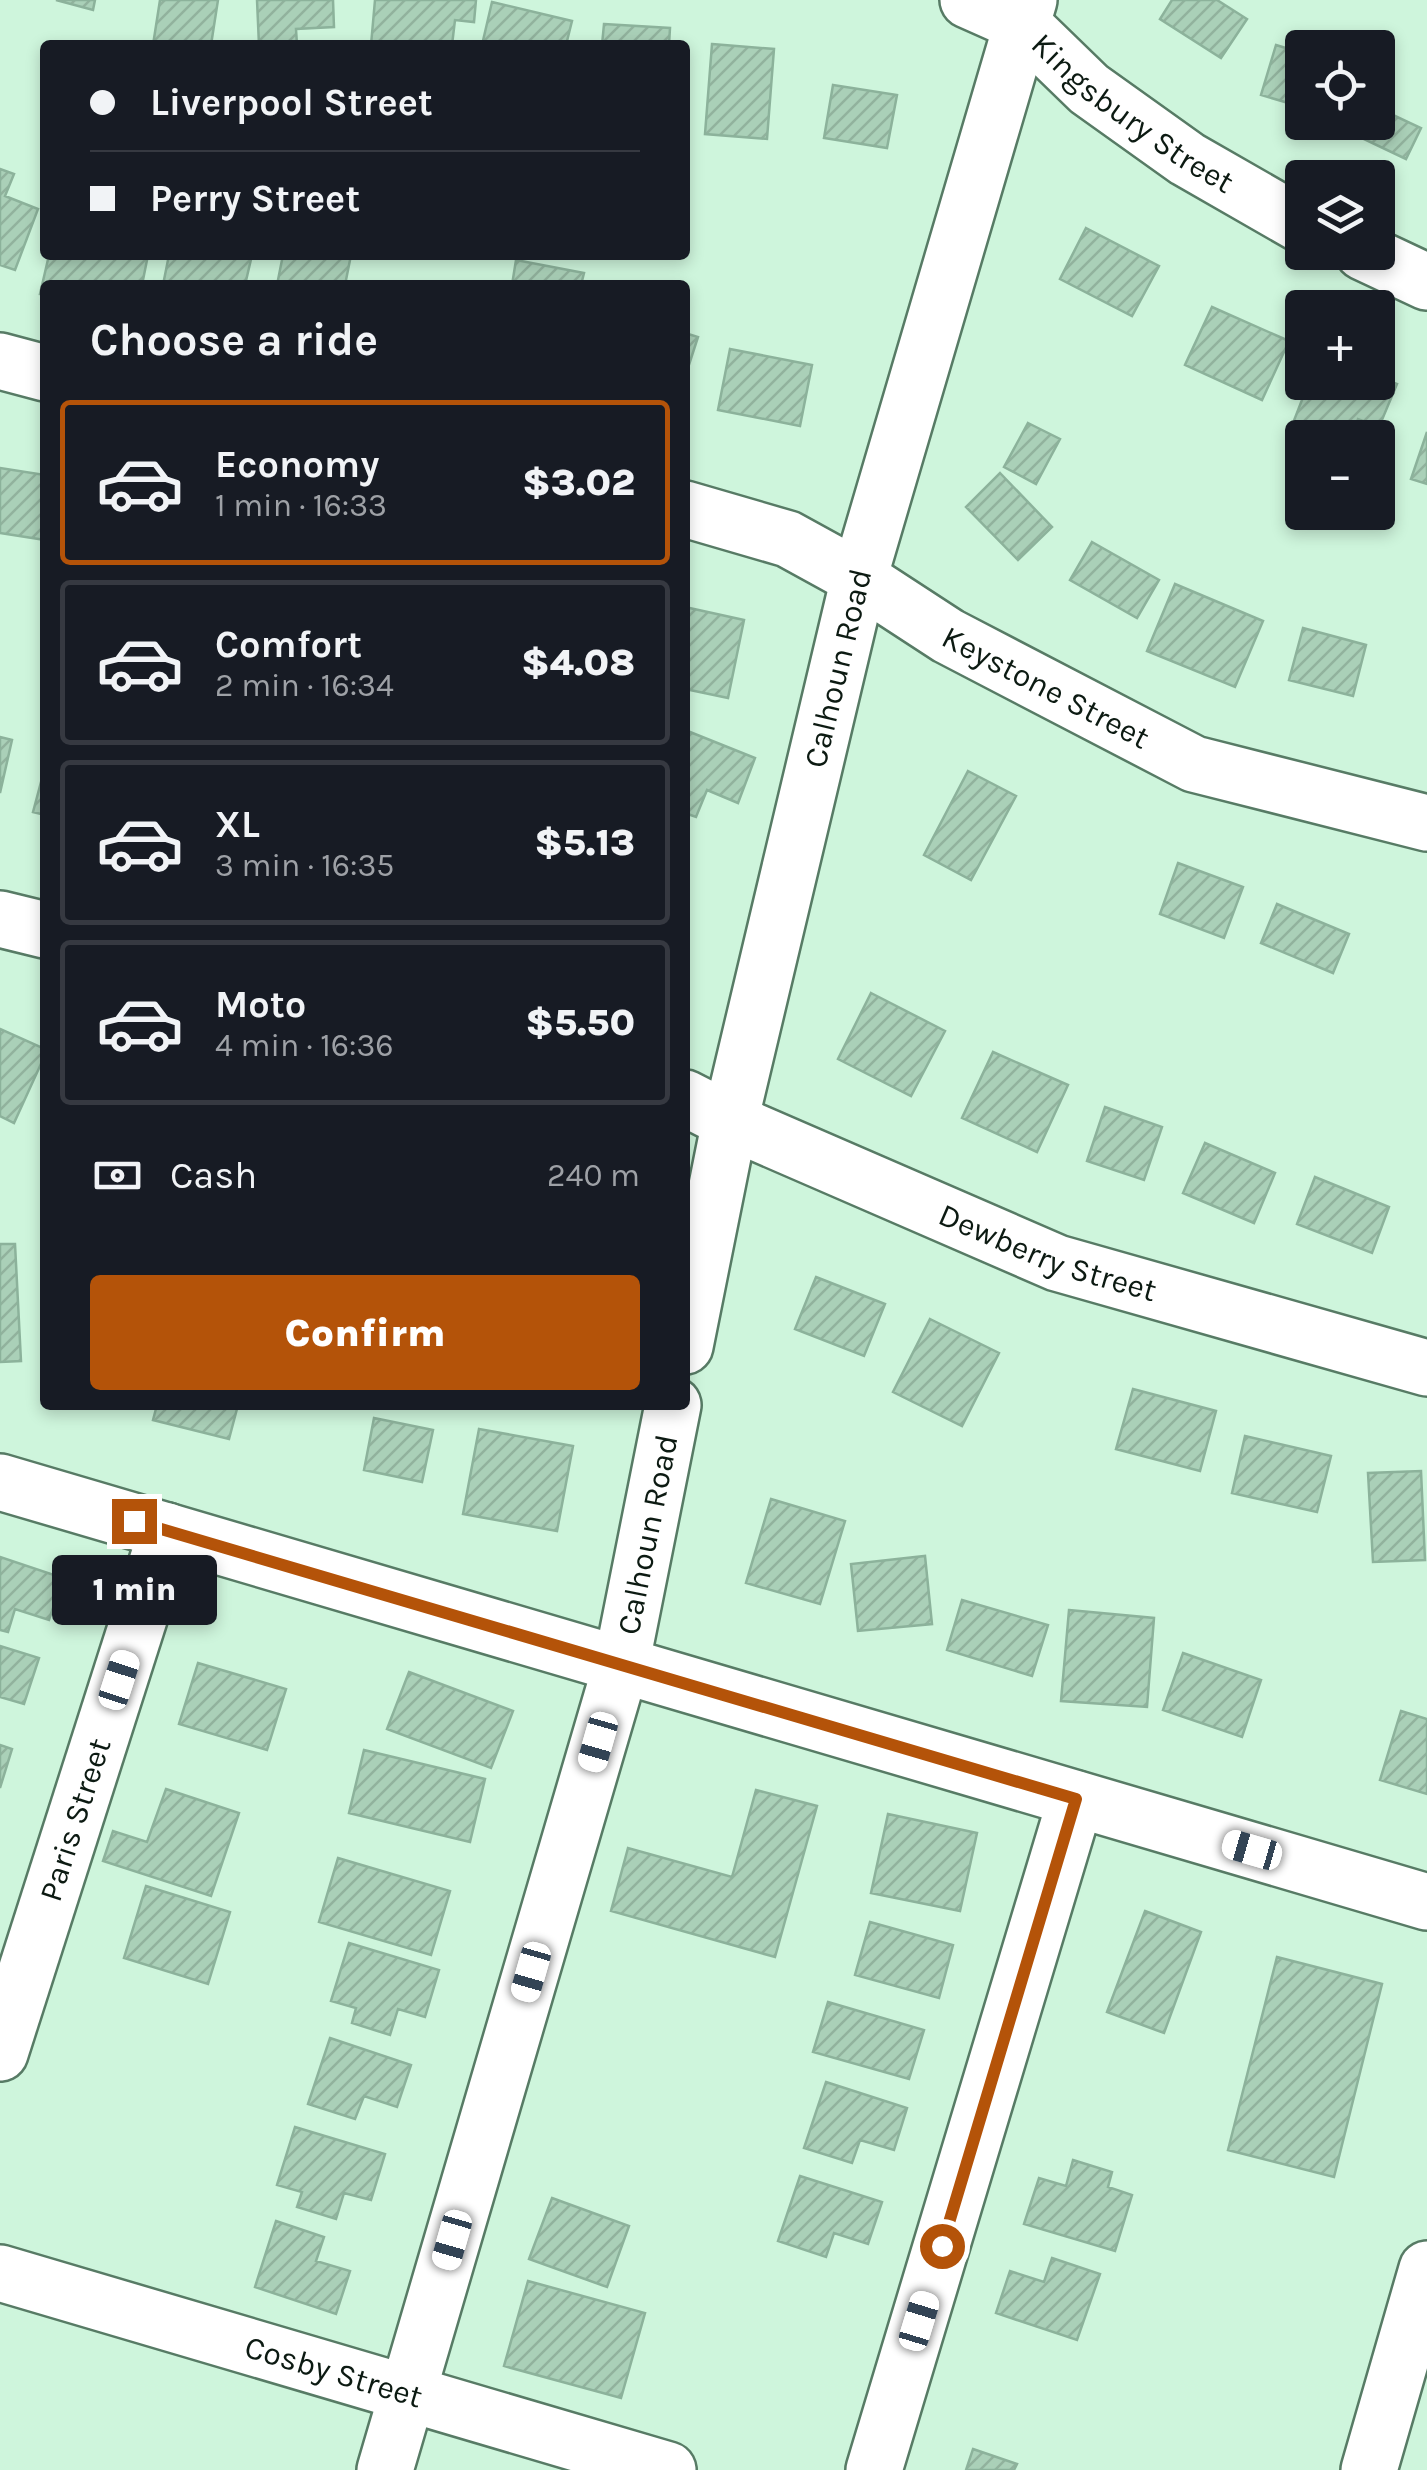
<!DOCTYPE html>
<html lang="en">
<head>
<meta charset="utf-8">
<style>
	body { margin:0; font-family:Karla,sans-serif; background:#242831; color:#f1f3f6; height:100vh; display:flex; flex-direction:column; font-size:38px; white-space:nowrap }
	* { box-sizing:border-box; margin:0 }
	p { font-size:32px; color:#9ea1a6 }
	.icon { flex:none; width:55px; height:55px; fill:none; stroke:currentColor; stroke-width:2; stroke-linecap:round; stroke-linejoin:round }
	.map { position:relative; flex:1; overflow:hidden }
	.details { position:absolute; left:40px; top:280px; width:650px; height:1130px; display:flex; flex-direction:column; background:#171b24; border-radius:10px; box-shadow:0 5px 15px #0003 }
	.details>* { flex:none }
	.hud { position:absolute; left:40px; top:40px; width:650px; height:220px; border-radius:10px; box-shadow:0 5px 15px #0003; display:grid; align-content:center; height:220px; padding:0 50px; background:#171b24 }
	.controls { position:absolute; left:1285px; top:30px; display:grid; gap:20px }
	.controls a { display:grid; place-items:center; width:110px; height:110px; border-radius:10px; background:#171b24; box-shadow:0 5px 15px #0003; font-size:50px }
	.end { position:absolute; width:45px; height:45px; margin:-22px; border:12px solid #b45309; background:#fff; box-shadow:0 0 0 5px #fff }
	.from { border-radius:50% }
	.bubble { position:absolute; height:70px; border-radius:10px; background:#171b24; box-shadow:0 5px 15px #0003; font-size:32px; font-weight:800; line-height:70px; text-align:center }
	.car { position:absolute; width:30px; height:60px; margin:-30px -15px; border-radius:12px; box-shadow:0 0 8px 2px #0007; background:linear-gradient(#fff 24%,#345 0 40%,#fff 0 76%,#345 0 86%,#fff 0) }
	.hud b { display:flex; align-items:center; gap:35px; height:95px; font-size:38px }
	.hud b+b { border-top:2px solid #363941 }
	.hud i { width:25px; height:25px; background:#f1f3f6 }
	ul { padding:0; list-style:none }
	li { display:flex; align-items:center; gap:30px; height:165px; margin:0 20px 15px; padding:0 30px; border:5px solid #363941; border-radius:10px }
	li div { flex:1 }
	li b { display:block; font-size:38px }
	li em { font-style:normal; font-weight:800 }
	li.selected { border-color:#b45309 }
	li>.icon { width:90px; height:90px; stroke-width:1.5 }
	h2 { padding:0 50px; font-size:45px; line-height:120px }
	.pay { display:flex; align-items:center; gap:25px; height:110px; padding:0 50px; font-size:38px }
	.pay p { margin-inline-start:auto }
	.cta { display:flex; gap:20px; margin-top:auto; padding:20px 50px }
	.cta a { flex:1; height:115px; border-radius:10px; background:#b45309; color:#fff; font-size:40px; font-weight:800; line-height:115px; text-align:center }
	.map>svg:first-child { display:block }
</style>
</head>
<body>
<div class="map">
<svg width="1427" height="2470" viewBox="0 0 1427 2470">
	<defs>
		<pattern id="building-hatch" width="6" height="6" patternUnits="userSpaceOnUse" patternTransform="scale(2.5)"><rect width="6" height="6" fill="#aad0b8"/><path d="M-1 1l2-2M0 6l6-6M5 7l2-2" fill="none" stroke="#91b29d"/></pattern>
	</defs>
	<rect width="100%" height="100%" fill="#cef5dc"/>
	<path fill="url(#building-hatch)" stroke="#8cb29b" stroke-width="2.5" d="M56,0H95L93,10Z
		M160,0H218L211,45H153Z
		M257,0H333L334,27L296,29L297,45H259Z
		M375,0H476L474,22L455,20L452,45H371Z
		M1172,0H1217L1247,19L1221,58L1160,19Z
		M492,2L572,21L566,45H482Z
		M604,24L670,28L669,45H602Z
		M712,44L774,49L767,139L705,134Z
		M1276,45L1302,53V107L1261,95Z
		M833,85L897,95L887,148L824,138Z
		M1378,108L1421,128L1406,159L1351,133L1356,122H1378Z
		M0,169L14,174L5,196L38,209L15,270L0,265Z
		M1086,228L1159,266L1132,316L1060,279Z
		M49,255H148L142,285H45V295L40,294Z
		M169,255H252L245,285H163Z
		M283,255H351L345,285H277Z
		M516,260L584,273L581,285H512Z
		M1212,307L1289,341L1262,400L1185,365Z
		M685,333L698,337L685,377Z
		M730,349L812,365L800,426L718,410Z
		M1378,377L1397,384L1379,427L1358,419L1351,438H1328L1293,423L1309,382H1378Z
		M1028,423L1060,439L1036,484L1004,467Z
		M1427,432V484L1411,479Z
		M0,468L45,475V540L0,533Z
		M1000,473L1052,527L1018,560L966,507Z
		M1092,542L1159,580L1137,618L1070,580Z
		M1175,584L1263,621L1235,687L1147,651Z
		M685,607L744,620L728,698L685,689Z
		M1303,628L1366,645L1353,696L1289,680Z
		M685,730L755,758L738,803L707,790L696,817L685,813Z
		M0,737L12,740L0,793Z
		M45,767V815L33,812Z
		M968,771L1016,796L971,880L924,855Z
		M1178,863L1243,887L1224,938L1160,914Z
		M1277,904L1349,934L1333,973L1261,943Z
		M871,993L945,1031L911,1096L838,1059Z
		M0,1029L45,1049V1055L14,1123L0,1116Z
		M993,1052L1068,1085L1037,1152L962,1118Z
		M1105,1107L1162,1127L1144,1180L1087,1161Z
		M1205,1143L1275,1173L1254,1223L1183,1193Z
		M1315,1177L1389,1207L1372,1253L1297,1224Z
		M0,1244H15L21,1361L0,1362Z
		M816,1277L885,1304L864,1356L795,1329Z
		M930,1319L999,1353L962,1426L893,1392Z
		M1133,1389L1216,1411L1200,1471L1116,1449Z
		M157,1405H238L229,1439L153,1420Z
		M374,1418L433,1430L422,1482L364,1470Z
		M479,1429L573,1446L557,1531L463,1514Z
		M1245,1436L1331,1456L1317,1512L1232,1493Z
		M1421,1471L1425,1560L1373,1562L1368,1473Z
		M771,1499L845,1521L820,1604L746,1583Z
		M925,1556L932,1624L858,1631L851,1564Z
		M0,1557L63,1578L49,1620L15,1609L8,1632L0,1630Z
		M962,1600L1048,1625L1032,1676L947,1650Z
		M1069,1610L1154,1618L1147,1707L1061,1701Z
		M0,1646L39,1658L24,1704L0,1697Z
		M1183,1653L1261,1680L1242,1737L1163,1710Z
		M198,1663L286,1689L267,1750L179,1724Z
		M409,1672L513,1711L491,1768L387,1729Z
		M1401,1711L1427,1719V1794L1380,1780Z
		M0,1745L12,1749L0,1788Z
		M364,1750L485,1779L470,1842L349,1813Z
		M166,1789L239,1813L211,1896L103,1861L113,1831L147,1842Z
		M756,1790L817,1806L775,1957L611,1911L628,1848L732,1877Z
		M888,1814L977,1833L960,1911L871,1893Z
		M338,1858L450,1891L431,1955L319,1922Z
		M146,1886L230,1912L208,1984L124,1958Z
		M1145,1911L1201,1932L1164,2033L1107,2012Z
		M870,1922L953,1945L939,1998L855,1975Z
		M349,1943L439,1970L425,2017L398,2009L390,2035L352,2023L356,2008L331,2001Z
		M1277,1957L1382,1984L1334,2177L1228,2150Z
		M828,2002L924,2030L909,2079L813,2052Z
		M330,2038L411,2065L397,2107L364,2096L355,2119L308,2104Z
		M826,2082L907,2108L894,2150L860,2140L852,2163L804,2148Z
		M295,2127L385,2154L371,2200L344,2193L336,2219L297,2207L302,2192L277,2185Z
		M1073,2160L1112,2172L1108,2187L1132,2195L1115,2251L1024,2224L1039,2178L1066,2186Z
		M800,2176L882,2202L868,2244L834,2233L826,2257L778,2241Z
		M552,2198L629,2226L607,2287L529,2259Z
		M276,2221L324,2237L316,2261L350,2271L336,2314L255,2287Z
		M1052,2258L1100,2274L1077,2340L996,2313L1010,2271L1044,2282Z
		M528,2281L645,2313L621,2398L504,2366Z
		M973,2449L1017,2464L1014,2470H966Z"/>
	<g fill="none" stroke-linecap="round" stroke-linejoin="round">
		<g stroke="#577b65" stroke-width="60">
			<g id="minor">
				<path id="s1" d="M968,0L1022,24L1089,89L1187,159L1302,225"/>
				<path d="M1363,252L1427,282"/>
				<path d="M0,361L45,373"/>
				<path id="s2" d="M685,509L788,539L859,578L948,636L1194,764L1427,823"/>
				<path d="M0,919L45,930"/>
				<path id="s3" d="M685,1098L730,1121L1057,1263L1427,1368"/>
				<path id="s4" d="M685,1346L730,1121L859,578L1029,0"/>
				<path d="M0,1482L1427,1902"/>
				<path id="s5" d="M0,2053L167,1531"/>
				<path id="s6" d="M0,2273L668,2470"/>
				<path id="s7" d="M385,2470L621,1666L673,1405"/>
				<path d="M874,2470L1076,1799"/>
				<path d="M1369,2470L1427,2269"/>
			</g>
		</g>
		<use href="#minor" stroke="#fff" stroke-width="55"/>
	</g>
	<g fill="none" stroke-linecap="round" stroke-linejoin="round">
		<path stroke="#b45309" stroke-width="12" d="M134,1521L1076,1799L942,2246"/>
	</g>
	<g text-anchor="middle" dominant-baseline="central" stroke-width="10" stroke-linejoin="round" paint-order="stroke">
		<g font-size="32" fill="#0c1a12" stroke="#cef5dc">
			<text stroke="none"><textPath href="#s1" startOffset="202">Kingsbury Street</textPath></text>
			<text stroke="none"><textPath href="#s4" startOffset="695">Calhoun Road</textPath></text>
			<text stroke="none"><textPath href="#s2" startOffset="405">Keystone Street</textPath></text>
			<text stroke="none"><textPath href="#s3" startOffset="395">Dewberry Street</textPath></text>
			<text stroke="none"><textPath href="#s7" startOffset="972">Calhoun Road</textPath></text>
			<text stroke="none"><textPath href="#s5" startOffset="245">Paris Street</textPath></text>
			<text stroke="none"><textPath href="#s6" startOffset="348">Cosby Street</textPath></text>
		</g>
	</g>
</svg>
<div class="controls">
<a><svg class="icon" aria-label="locate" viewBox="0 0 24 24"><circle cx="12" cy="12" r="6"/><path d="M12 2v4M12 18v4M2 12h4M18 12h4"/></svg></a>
<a><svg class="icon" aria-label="layers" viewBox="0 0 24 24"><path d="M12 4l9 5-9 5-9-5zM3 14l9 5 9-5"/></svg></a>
<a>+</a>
<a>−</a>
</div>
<i class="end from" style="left:942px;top:2246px"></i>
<i class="end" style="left:134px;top:1521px"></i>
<div class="bubble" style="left:52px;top:1555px;width:165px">1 min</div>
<i class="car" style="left:119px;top:1680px;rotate:18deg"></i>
<i class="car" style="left:598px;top:1742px;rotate:196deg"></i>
<i class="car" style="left:1252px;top:1850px;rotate:286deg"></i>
<i class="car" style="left:531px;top:1972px;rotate:196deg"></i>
<i class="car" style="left:452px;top:2240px;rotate:196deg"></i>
<i class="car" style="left:919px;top:2321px;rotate:17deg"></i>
<div class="hud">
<b><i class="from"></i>Liverpool Street</b>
<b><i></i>Perry Street</b>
</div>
<section class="details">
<h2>Choose a ride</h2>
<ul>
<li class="selected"><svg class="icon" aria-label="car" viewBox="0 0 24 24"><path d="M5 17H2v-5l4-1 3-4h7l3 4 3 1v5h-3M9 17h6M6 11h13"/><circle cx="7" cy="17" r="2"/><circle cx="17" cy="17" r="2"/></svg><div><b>Economy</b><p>1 min · 16:33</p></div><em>$3.02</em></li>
<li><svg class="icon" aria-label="car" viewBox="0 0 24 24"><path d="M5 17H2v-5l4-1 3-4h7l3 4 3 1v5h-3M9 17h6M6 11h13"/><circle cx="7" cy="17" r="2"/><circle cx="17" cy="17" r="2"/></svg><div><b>Comfort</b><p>2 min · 16:34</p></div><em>$4.08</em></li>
<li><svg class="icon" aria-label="car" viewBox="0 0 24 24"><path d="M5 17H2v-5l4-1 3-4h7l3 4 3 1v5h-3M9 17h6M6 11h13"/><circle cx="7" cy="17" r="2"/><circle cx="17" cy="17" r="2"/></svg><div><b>XL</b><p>3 min · 16:35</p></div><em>$5.13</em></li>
<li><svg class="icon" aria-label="car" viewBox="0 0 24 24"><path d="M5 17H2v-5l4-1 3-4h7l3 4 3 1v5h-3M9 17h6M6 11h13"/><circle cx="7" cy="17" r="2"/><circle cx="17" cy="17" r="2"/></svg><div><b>Moto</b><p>4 min · 16:36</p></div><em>$5.50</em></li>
</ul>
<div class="pay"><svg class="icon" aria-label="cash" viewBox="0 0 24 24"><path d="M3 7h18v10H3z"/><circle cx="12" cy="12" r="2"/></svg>Cash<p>240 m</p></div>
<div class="cta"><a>Confirm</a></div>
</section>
</div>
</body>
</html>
